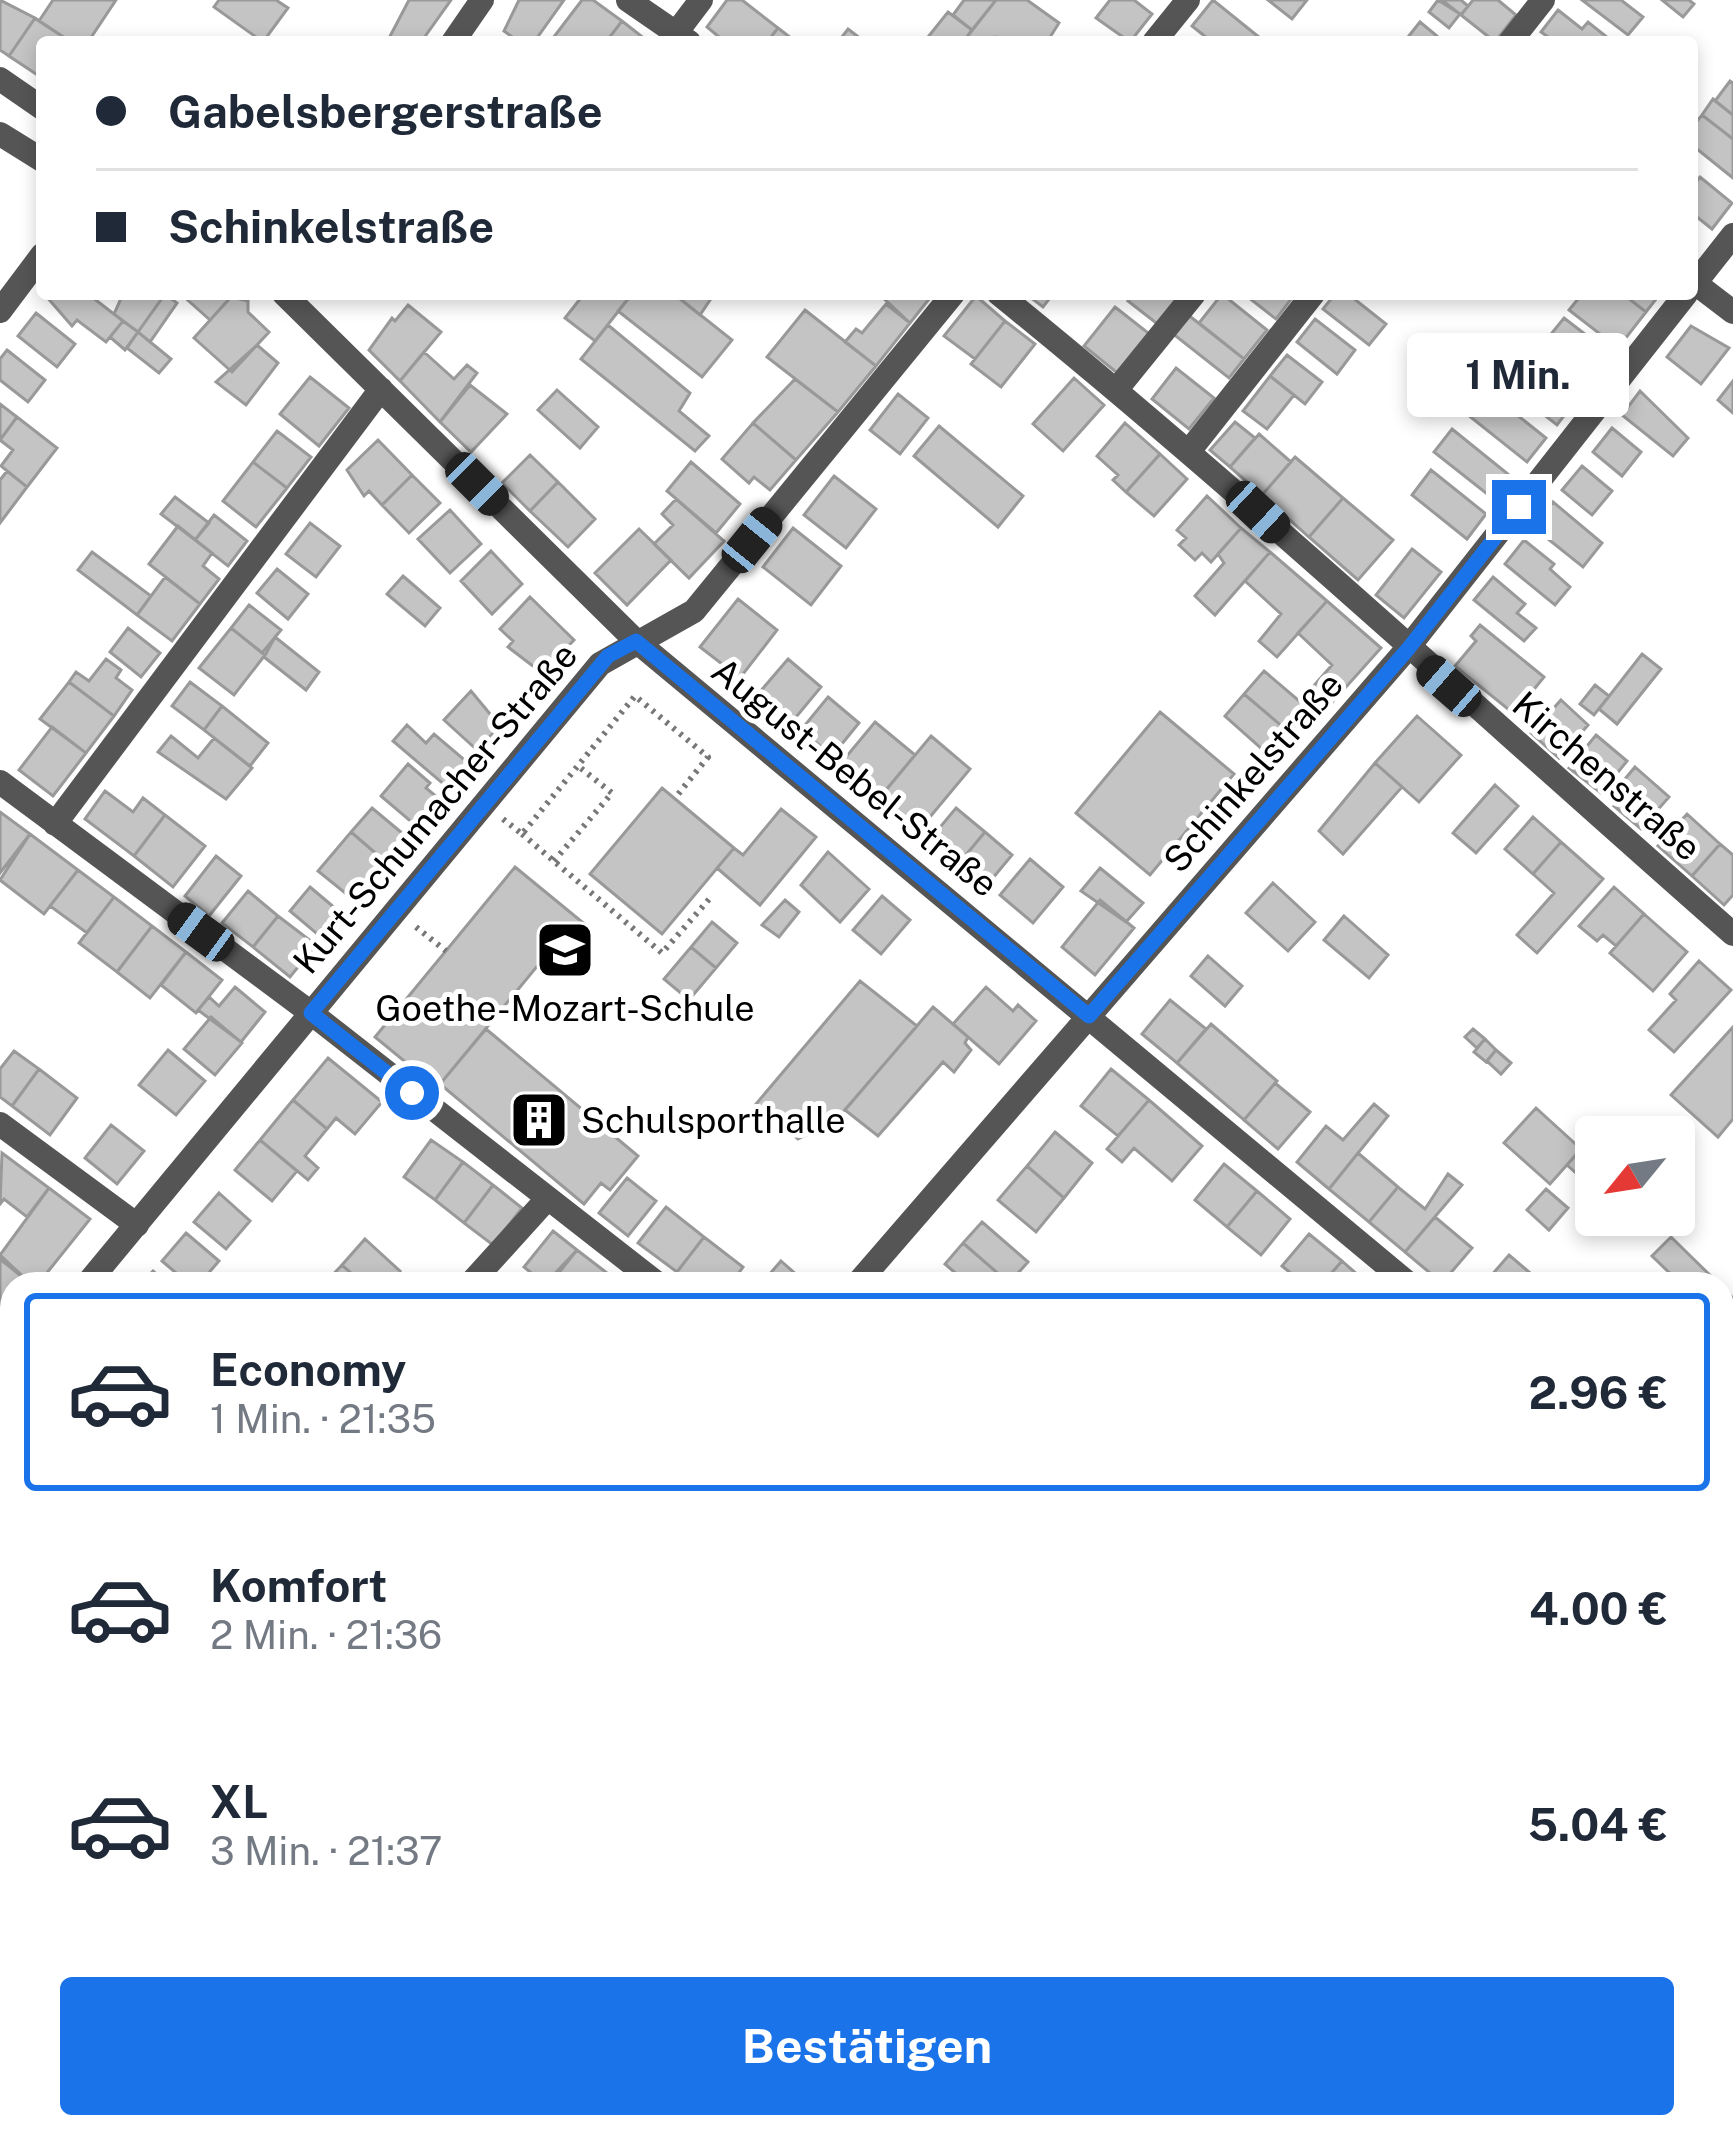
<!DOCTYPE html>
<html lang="de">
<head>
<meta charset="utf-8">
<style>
	body { margin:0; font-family:"Public Sans",sans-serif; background:#f2f2f3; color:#1f2937; height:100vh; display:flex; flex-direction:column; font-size:45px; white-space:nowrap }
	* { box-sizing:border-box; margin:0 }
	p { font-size:39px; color:#747a83 }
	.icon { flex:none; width:66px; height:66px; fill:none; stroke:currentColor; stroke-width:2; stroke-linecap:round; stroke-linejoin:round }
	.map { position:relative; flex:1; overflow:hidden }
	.panel { position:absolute; left:0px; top:1272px; width:1734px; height:867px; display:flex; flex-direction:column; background:#fff; border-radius:36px 36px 0 0; box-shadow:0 6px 18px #0003 }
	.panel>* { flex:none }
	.guide { position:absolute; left:36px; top:36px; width:1662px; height:264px; border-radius:12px; box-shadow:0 6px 18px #0003; display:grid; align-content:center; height:264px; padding:0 60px; background:#fff }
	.needle { width:78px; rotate:240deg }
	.fabs { position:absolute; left:1575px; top:1116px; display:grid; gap:24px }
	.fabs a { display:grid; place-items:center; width:120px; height:120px; border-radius:12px; background:#fff; box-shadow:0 6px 18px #0003; font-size:60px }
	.end { position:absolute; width:54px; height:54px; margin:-27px; border:15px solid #1a73e8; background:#fff; box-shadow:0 0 0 6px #fff }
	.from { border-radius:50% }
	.bubble { position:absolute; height:84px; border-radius:12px; background:#fff; box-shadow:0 6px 18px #0003; font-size:39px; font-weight:700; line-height:84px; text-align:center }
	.car { position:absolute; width:36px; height:72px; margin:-36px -18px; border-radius:15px; box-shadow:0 0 9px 3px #0007; background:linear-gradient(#222 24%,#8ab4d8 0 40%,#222 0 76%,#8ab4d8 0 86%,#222 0) }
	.guide b { display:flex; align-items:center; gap:42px; height:114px; font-size:45px }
	.guide b+b { border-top:3px solid #e0e1e3 }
	.guide i { width:30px; height:30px; background:#1f2937 }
	ul { padding:21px 0 0; list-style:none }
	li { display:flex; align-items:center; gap:36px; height:198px; margin:0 24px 18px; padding:0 36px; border:6px solid transparent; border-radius:12px }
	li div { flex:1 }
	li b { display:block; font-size:45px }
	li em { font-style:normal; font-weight:700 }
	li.current { border-color:#1a73e8 }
	li>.icon { width:108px; height:108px; stroke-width:1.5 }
	.button { display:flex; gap:24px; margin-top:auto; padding:24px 60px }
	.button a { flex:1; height:138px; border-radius:12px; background:#1a73e8; color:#fff; font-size:48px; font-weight:700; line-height:138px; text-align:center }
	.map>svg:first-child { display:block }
</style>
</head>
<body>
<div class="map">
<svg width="1733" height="2137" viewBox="0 0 1733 2137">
	<rect width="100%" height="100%" fill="#fff"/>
	<path fill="#dcdcdc" d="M0,1425L12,1436V1628L0,1612Z"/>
	<path fill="#c4c4c4" stroke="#999" stroke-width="3" d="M0,0L35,18L9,56L0,50Z
		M53,0H116L88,42H71L39,21Z
		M219,0H276L288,8L263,42L214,7Z
		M409,0H451L421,42H387Z
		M519,0H564L534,42H519L504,31Z
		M582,0H593L622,21L606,42H550Z
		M727,0H742L778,28L767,42H725L707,27Z
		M964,0H996L972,30L953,15Z
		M996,0H1027L1059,23L1047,42L995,37L963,42Z
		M1110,0H1134L1152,14L1130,42L1096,18Z
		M1213,0L1260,38L1258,42H1212L1192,26Z
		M1268,0H1307L1292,19Z
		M1438,0L1460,14L1449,28L1429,12Z
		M1442,0H1461L1468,6L1461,15Z
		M1473,0H1498L1516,15L1495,42L1461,15Z
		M1582,0H1621L1643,17L1628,35Z
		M1662,0H1689L1694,4L1683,17Z
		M1558,10L1582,29L1588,22L1613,42H1555L1541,32Z
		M948,12L972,30L963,42H924Z
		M35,18L71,42H42V78L9,56Z
		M622,21L645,39L643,42H606Z
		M1420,22L1437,36L1436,42H1404Z
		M778,28L796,42H767Z
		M848,29L865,42H838Z
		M1730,81L1733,83V115L1715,101Z
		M1713,99L1733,115V139L1702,115Z
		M1702,115L1733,139V178L1692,145V127Z
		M1700,177L1732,203L1712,229L1692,213V187Z
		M88,294L123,321L106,342L77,320L72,326L46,296Z
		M123,294L136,297L165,294L138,332L114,314Z
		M165,294L177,303L150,342L138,332Z
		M228,294L231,297L210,320L182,295Z
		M584,294H632L595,341L565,318Z
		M632,294H674L732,340L702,377L618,311Z
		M674,294H714L700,315Z
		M879,294H933L910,323Z
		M1026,294H1053L1043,307Z
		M1134,294H1186L1160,326L1128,301Z
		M1222,294L1267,330L1244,359L1199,323Z
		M1244,294H1295L1276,319Z
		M1335,294H1348L1386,324L1369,345L1323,309Z
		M1582,294H1623L1646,312L1618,348L1569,310Z
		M1623,294H1660L1646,312Z
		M976,296L1005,321L975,359L944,336Z
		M231,297L248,301V312L269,332L232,372L194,338Z
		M886,304L910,323L876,366L845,342L856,329L862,333Z
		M408,305L441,332L400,381L369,350L392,318L395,321Z
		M1115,307L1152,336L1121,376L1084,346Z
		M805,310L876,366L838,412L767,357Z
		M36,313L75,344L57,367L18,336Z
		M1187,314L1244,359L1229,378L1172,333Z
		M1564,318L1612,355L1587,387L1539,349Z
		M1315,319L1355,350L1337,374L1297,342Z
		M123,321L138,332L125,350L110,337Z
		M1005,321L1035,344L1001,387L971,364Z
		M608,325L690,393L679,411L709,436L695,451L581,359Z
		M1691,326L1729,348L1701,384L1667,357Z
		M138,332L171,359L159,373L127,348Z
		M257,345L278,363L246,405L216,382Z
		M7,350L45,380L28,402L0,380V359Z
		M424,352L454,379L467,365L477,373L440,422L400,381Z
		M1287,355L1322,382L1305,404L1270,376Z
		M1531,365L1576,400L1557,425L1511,389Z
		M1176,368L1214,398L1189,429L1152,399Z
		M1270,376L1294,395L1267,429L1243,411Z
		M310,377L349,408L319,446L280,414Z
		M1074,378L1104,405L1063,451L1033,424Z
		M795,379L838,412L796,460L753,423Z
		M1733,381V413L1718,400Z
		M470,385L507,414L471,452L440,422Z
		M1482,387L1546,438L1527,462L1463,411Z
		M557,390L598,427L580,448L538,410Z
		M1640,391L1688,438L1673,456L1622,415Z
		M898,394L928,418L900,454L870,430Z
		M0,404L17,417L0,440Z
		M17,417L57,448L27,487L1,466L13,450L0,440Z
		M1235,422L1255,438L1230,467L1210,450Z
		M753,423L796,460L770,490L754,477L749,483L722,459Z
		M1125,423L1160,454L1126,492L1113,480L1118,475L1097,456Z
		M939,426L1023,496L998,527L914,456Z
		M1612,428L1641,452L1622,476L1593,452Z
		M1452,429L1514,479L1496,501L1434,452Z
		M277,431L311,457L287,488L253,462Z
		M1259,434L1291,462L1262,495L1230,467Z
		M378,440L412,475L382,505L369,491L364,496L347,470Z
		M1160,454L1187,479L1154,516L1126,492Z
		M530,455L558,482L530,511L502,483Z
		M1295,457L1343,498L1309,537L1262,495Z
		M253,462L287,488L256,527L223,501Z
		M691,462L740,504L716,533L667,491Z
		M1582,466L1612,491L1592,515L1562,490Z
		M1431,470L1486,514L1467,539L1412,495Z
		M7,471L27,487L0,523V480Z
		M412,475L440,503L409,533L382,505Z
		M834,476L876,509L846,548L804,515Z
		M558,482L595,519L568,547L530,511Z
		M1207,496L1241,528L1211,562L1202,553L1195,560L1179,545L1186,538L1177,530Z
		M175,497L209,523L195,540L161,514Z
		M1343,498L1393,540L1358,580L1309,537Z
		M676,499L724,541L689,578L654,544L673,525L662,514Z
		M1553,502L1602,543L1583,567L1533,527Z
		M450,510L481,544L450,573L418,539Z
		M214,515L247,541L228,566L195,540Z
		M310,523L340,546L316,577L286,554Z
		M178,526L212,553L203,566L219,579L200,604L149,564Z
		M793,528L841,566L811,605L763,567Z
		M1241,528L1270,552L1215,615L1195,596L1224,563L1218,554Z
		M639,529L671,560L627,605L595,573Z
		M1524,540L1554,564L1550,569L1570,587L1555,605L1505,564Z
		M1412,549L1441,572L1404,618L1376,595Z
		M491,551L522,584L492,614L461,581Z
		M92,552L151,596L137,615L78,570Z
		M1270,552L1327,601L1277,657L1259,641L1281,614L1245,581Z
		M277,569L308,594L288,619L257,593Z
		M403,576L440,608L425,626L387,594Z
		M165,577L200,604L172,641L137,615Z
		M1493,577L1525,604L1517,613L1536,628L1524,641L1474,600Z
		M530,597L574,640L542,673L508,647L513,641L500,629Z
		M738,599L777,630L740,678L700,647Z
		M1327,601L1381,648L1329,706L1310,690L1332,665L1298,633Z
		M249,605L281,630L262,653L231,628Z
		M1480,625L1544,677L1514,714L1455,666L1476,641L1471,636Z
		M128,628L160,653L141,677L110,652Z
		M231,628L265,655L234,695L199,668Z
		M275,637L319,672L306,690L264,657Z
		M1642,654L1661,669L1617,724L1599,709Z
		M106,659L121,670L116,678L132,690L114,716L69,682L76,672L89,681Z
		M788,659L821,687L792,722L758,694Z
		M1264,671L1311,711L1291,734L1244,694Z
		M69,682L114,716L86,753L40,719Z
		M190,682L222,706L204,730L172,706Z
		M1595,685L1609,696L1594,715L1580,704Z
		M471,691L500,726L477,750L444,720Z
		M1244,694L1291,734L1271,757L1225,716Z
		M828,697L859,723L832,756L801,730Z
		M1561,700L1588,725L1559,758L1531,733Z
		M222,706L268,743L250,766L204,730Z
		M1160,712L1234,774L1150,875L1076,813Z
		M1417,716L1461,755L1419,802L1375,763Z
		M875,722L915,755L881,796L841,763Z
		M407,725L426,743L434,734L468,763L447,787L393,741Z
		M52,727L86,753L53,796L19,770Z
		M1596,735L1627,761L1601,793L1569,768Z
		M171,736L198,758L214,738L252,768L226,799L158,752Z
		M931,736L970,769L920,829L881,796Z
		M1375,763L1402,787L1343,854L1319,831Z
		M408,764L430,783L426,788L438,798L415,825L381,796Z
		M1635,767L1669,797L1641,829L1614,806L1626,792L1619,786Z
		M1495,785L1518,806L1476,853L1453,833Z
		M662,788L734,848L662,934L590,874Z
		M105,791L133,812L143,798L165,815L134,856L85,819Z
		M372,808L408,838L387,863L351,832Z
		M956,808L985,832L960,862L931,838Z
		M781,809L816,837L760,905L717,868L734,848L743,855Z
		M0,812L30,834L0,873Z
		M1687,814L1720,844L1692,876L1658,846Z
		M165,815L205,846L173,887L134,856Z
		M1533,817L1561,842L1533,874L1505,849Z
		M351,832L387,863L355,901L318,871Z
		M985,832L1012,855L987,885L960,862Z
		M30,834L78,870L44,914L0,880Z
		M1561,842L1603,879L1537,953L1517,935L1554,893L1533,874Z
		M1720,844L1733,855V895L1724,905L1692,876Z
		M828,852L869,889L840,922L801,885Z
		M216,856L241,876L209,916L185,896Z
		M1030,859L1063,887L1033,923L1000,895Z
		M515,867L587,926L553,967L543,959L437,1088L375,1037Z
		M1100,868L1143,903L1126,922L1081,891Z
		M78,870L114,897L87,933L50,906Z
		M1273,883L1315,922L1288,951L1246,913Z
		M310,887L342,914L322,938L290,911Z
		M1614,887L1644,914L1616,946L1603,935L1597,941L1579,926Z
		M248,891L278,916L253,947L222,923Z
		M882,896L910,920L881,954L853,930Z
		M114,897L152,926L117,972L79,943Z
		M785,900L799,912L779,937L762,925Z
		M1100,900L1134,928L1095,975L1062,947Z
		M1644,914L1687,952L1653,991L1610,953Z
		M278,916L316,945L290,977L253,947Z
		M1344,916L1388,955L1369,978L1324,940Z
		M712,922L737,943L716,968L691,947Z
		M152,926L186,952L150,998L117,972Z
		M691,947L716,968L689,1000L664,979Z
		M186,952L222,980L196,1013L161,985Z
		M1208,956L1242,986L1225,1006L1191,976Z
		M1699,961L1731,990L1674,1052L1649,1030L1676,1000L1670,994Z
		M860,981L917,1026L837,1119L798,1139L756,1104Z
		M235,987L265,1012L241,1042L198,1010L209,997L219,1006Z
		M986,987L1013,1011L1018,1005L1036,1021L999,1064L953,1024Z
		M1170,1000L1206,1029L1177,1063L1142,1034Z
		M933,1007L968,1037L965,1043L971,1050L954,1072L943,1062L878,1136L845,1110Z
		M211,1017L242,1043L215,1075L184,1049Z
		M1211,1024L1277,1081L1244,1120L1177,1063Z
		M1733,1027V1119L1718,1137L1671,1095Z
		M486,1029L638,1156L610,1190L601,1183L584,1204L440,1084Z
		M1473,1029L1485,1039L1477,1048L1465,1037Z
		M1485,1039L1496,1050L1486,1062L1474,1052Z
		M168,1050L205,1081L176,1115L139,1085Z
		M1496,1050L1511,1063L1501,1074L1487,1061Z
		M14,1051L39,1069L12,1106L0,1097V1069Z
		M328,1058L382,1102L355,1134L336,1118L327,1129L293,1100Z
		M39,1069L77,1098L50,1135L12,1106Z
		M1111,1069L1149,1100L1118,1136L1081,1106Z
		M1275,1083L1310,1112L1278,1149L1244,1120Z
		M293,1100L327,1129L305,1156L318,1168L308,1180L260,1140Z
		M1149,1100L1202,1146L1172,1181L1134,1148L1122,1162L1107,1149Z
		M1374,1104L1388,1116L1329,1189L1297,1162L1326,1126L1343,1140Z
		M1536,1108L1581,1149L1550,1184L1504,1143Z
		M111,1125L144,1151L117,1184L85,1158Z
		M1055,1132L1092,1163L1064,1198L1027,1166Z
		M1594,1135L1596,1137V1191L1567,1165Z
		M260,1140L297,1171L272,1201L235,1170Z
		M431,1140L463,1162L435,1200L404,1177Z
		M2,1153L49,1188L27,1217L4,1199L0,1204Z
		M1358,1153L1398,1187L1369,1222L1329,1189Z
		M463,1162L493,1185L464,1223L435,1200Z
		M1224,1164L1257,1191L1227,1227L1195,1200Z
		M1027,1166L1064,1198L1036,1232L998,1200Z
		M1448,1174L1462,1185L1405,1252L1369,1222L1398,1187L1425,1209Z
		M627,1178L656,1201L628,1236L599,1213Z
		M493,1185L522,1208L493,1245L464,1223Z
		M49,1188L90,1219L38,1284H31L0,1255Z
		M1546,1189L1568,1208L1549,1230L1527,1210Z
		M1257,1191L1290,1219L1261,1255L1227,1227Z
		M219,1193L250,1221L226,1249L194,1222Z
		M666,1207L704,1237L677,1272L638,1243Z
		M1435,1217L1472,1248L1442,1283L1405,1252Z
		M982,1222L1028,1262L1009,1283L963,1243Z
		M553,1231L577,1250L545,1284L524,1267Z
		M186,1233L219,1261L199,1284H189L162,1261Z
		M1309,1234L1342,1261L1322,1284H1304L1282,1266Z
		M704,1237L743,1267L731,1284H692L677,1272Z
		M1671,1237L1719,1284H1681L1652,1256Z
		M365,1239L400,1271L388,1284H363L342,1265Z
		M963,1243L1009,1283L1008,1284H968L945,1264Z
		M577,1250L607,1273L599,1284H550Z
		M1509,1255L1543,1284H1484Z
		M0,1259L31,1284H12V1314L0,1304Z
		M781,1261L807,1284H761Z
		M1342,1261L1368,1284H1322Z
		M342,1265L363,1284H324Z
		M153,1271L168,1284H141Z
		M1722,1287L1733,1298V1335L1722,1324Z
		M1726,1453L1733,1459L1729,1521L1722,1514Z
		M4,1686L12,1696V1723L0,1732Z
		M1722,1717L1733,1728V1742L1726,1749L1733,1755V1780L1722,1769Z
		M2,1889L12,1902L8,1922L0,1912Z
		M1725,1894L1733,1902V1933L1722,1922Z
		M1722,1922L1733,1933V1944L1722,1954Z
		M0,1942L12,1953V1983L0,1971Z
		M0,1971L12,1983L9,2006L0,1998Z
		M1722,2092L1733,2118V2137H1681L1677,2127H1722Z
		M30,2127H66L78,2137H43Z
		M123,2127H131L143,2137H116Z
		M246,2127H274L261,2137H254Z
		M315,2127H338L341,2131L332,2137H307Z
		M472,2127L476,2133L470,2137H417L411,2129Z
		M594,2127H634L641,2137H596Z
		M655,2127H684L691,2137H663Z
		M892,2127H944L933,2137H901Z
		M1020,2127H1077L1086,2136L1030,2137Z
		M1096,2127H1145L1153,2137H1085Z
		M1145,2127H1177L1166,2137H1153Z
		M1298,2127H1337L1346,2137H1292Z
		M1337,2127H1362L1351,2137Z"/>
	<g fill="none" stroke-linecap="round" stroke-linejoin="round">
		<path stroke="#777" stroke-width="6" stroke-dasharray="3 6" stroke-linecap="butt" d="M503,819L522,834L635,696L708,757L675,798
			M522,834L662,953L711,897
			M554,861L612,793L578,766
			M416,927L446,951
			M0,1505L12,1493"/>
		<path stroke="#555" stroke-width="15" d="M1722,1981L1733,1971
			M1556,2137L1567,2127"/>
		<path stroke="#555" stroke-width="24" d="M628,0L689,42
			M676,33L701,0
			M453,42L482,0
			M1154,42L1188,0
			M1510,42L1543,0
			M0,79L42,108
			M0,134L42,160
			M1695,283L1733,312
			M1692,287L1733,235
			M284,294L636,641L1409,1284
			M999,294C1251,498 1489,720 1733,934
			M0,311L42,255
			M1117,389L1194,294
			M1190,450L1313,294
			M0,782L311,1013L658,1284
			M55,824L381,389
			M0,1124L137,1225
			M87,1284L600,664L694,611L953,294
			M470,1284L547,1199
			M857,1284L1407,649L1686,294
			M0,1386L12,1372
			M0,1412L12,1423
			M1722,1546L1733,1555
			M0,1631L12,1647
			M1722,1646L1733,1635
			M0,2083L12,2068
			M377,2127L385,2137
			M982,2127L992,2137
			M511,2137L525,2127
			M1203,2137L1215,2127"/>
	</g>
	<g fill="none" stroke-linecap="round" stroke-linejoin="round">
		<path stroke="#1a73e8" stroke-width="15" d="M412,1093L311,1013L608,656L636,641L1089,1016L1408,649L1519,507"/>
	</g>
	<defs>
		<g id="school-square" transform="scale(3)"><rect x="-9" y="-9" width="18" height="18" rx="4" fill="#000" stroke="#fff"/><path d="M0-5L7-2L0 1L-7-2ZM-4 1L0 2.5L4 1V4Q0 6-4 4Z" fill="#fff"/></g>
		<g id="building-square" transform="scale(3)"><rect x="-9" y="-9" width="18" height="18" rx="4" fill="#000" stroke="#fff"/><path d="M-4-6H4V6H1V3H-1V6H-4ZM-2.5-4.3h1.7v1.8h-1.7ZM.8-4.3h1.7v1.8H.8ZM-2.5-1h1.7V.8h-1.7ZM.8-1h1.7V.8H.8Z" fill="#fff"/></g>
	</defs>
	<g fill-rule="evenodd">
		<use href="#school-square" x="565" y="950"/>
		<use href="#building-square" x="539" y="1120"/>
	</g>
	<g text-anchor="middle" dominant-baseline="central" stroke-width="10" stroke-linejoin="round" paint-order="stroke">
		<g font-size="36" fill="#000" stroke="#fff">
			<text transform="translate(1253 772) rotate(-49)">Schinkelstraße</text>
			<text transform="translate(1607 776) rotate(41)">Kirchenstraße</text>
			<text transform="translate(855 777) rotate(39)">August-Bebel-Straße</text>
			<text transform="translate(435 808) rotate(-50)">Kurt-Schumacher-Straße</text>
		</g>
		<g font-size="36" fill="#000" stroke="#fff">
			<text x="565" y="1008">Goethe-Mozart-Schule</text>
			<text x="581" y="1120" text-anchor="start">Schulsporthalle</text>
		</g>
	</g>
</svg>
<div class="fabs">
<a><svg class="needle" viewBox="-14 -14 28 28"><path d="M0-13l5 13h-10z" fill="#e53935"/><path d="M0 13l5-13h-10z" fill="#747a83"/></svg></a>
</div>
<i class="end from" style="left:412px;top:1093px"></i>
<i class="end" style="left:1519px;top:507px"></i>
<div class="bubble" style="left:1407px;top:333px;width:222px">1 Min.</div>
<i class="car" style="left:477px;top:484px;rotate:135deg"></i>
<i class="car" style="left:1258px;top:512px;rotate:133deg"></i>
<i class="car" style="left:752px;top:540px;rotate:39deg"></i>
<i class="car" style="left:1449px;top:686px;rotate:311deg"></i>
<i class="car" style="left:201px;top:932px;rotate:306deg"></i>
<div class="guide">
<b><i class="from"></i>Gabelsbergerstraße</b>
<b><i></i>Schinkelstraße</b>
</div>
<section class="panel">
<ul>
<li class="current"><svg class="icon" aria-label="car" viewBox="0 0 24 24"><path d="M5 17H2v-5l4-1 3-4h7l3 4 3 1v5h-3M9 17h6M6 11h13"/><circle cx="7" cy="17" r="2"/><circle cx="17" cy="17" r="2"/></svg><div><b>Economy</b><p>1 Min. · 21:35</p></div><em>2.96 €</em></li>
<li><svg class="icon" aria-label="car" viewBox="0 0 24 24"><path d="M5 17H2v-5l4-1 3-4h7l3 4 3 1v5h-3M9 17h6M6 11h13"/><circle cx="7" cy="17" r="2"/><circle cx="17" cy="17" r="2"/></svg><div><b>Komfort</b><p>2 Min. · 21:36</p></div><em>4.00 €</em></li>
<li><svg class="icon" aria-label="car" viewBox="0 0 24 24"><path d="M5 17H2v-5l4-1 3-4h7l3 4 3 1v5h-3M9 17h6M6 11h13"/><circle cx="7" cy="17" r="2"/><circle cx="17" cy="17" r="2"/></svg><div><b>XL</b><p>3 Min. · 21:37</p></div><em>5.04 €</em></li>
</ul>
<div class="button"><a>Bestätigen</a></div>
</section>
</div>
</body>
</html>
